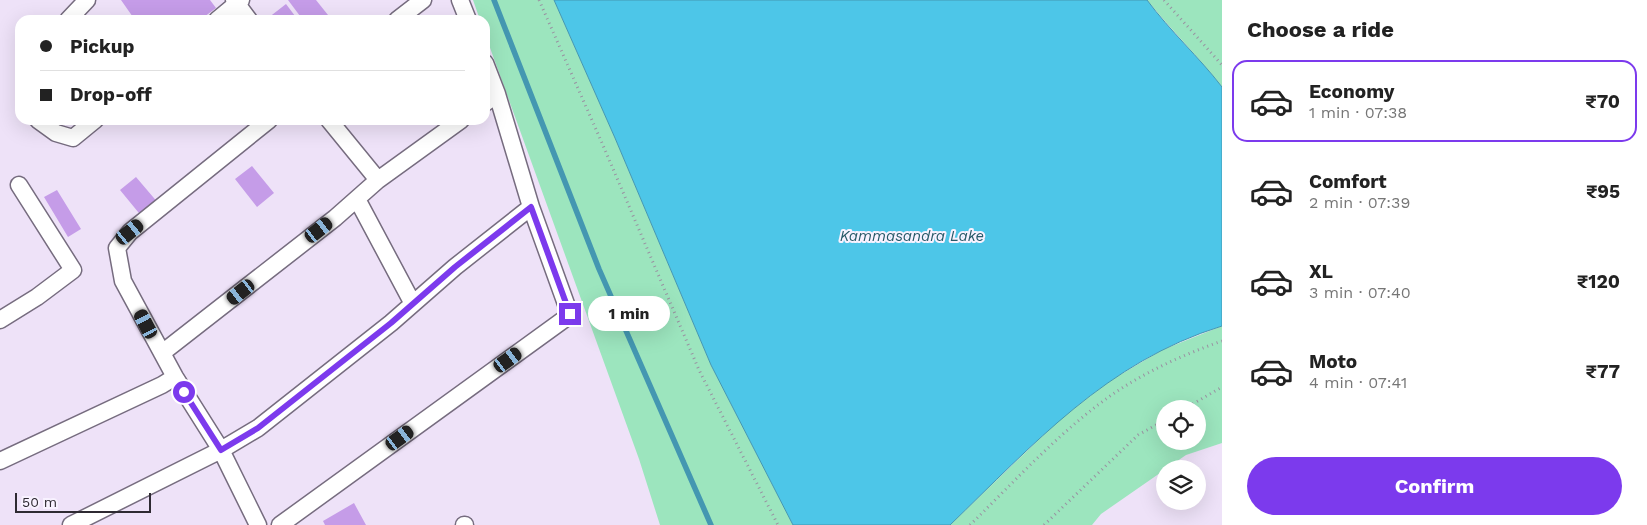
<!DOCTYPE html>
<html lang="en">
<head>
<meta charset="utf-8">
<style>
	body { margin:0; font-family:"Work Sans",sans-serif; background:#f2f2f2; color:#222; height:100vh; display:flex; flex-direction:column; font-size:19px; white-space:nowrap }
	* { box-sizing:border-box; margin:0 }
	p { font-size:16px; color:#767676 }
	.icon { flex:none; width:28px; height:28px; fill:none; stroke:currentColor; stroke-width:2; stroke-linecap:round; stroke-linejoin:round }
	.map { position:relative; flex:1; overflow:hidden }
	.panel { display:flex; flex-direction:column; background:#fff; width:425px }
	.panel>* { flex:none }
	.guide { position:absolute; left:15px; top:15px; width:475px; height:110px; border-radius:15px; box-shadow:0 5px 20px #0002; display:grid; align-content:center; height:110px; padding:0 25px; background:#fff }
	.controls { position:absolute; left:1156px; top:400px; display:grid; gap:10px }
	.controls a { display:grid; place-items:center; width:50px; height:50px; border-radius:50%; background:#fff; box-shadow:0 5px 20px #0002; font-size:25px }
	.scale { position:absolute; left:15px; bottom:12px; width:136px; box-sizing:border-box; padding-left:5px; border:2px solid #2e2a32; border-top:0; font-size:14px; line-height:18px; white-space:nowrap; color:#2e2a32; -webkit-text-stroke:4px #f8f2ff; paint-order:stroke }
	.end { position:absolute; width:22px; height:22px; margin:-11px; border:6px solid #7c3aed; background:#fff; box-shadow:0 0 0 2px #fff }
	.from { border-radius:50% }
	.bubble { position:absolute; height:35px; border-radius:18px; background:#fff; box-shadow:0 5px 20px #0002; font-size:16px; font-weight:700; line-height:35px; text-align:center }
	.car { position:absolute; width:15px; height:30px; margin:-15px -8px; border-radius:6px; box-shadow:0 0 4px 1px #0007; background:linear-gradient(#222 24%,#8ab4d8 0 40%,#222 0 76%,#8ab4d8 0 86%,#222 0) }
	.guide b { display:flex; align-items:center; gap:18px; height:48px; font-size:19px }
	.guide b+b { border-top:1px solid #e0e0e0 }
	.guide i { width:12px; height:12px; background:#222 }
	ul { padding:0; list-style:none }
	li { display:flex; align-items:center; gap:15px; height:82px; margin:0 10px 8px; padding:0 15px; border:2px solid transparent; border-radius:15px }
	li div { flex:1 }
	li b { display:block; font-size:19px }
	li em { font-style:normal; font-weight:700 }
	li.current { border-color:#7c3aed }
	li>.icon { width:45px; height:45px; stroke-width:1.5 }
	h2 { padding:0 25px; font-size:22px; line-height:60px }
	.cta { display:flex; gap:10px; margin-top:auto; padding:10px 25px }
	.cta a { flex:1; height:58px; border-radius:30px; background:#7c3aed; color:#fff; font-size:20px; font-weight:700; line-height:58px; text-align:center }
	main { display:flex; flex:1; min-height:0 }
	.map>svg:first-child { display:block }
</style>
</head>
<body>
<main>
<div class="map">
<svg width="1222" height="525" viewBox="0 0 1222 525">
	<rect width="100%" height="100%" fill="#eee2f8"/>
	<path fill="#9ce5be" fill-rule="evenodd" d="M473,0H554L615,138L711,365L793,525H660L639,459L485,34V20H480Z
		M1147,0H1222V87C1199,57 1171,30 1147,0Z
		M1222,326V443L1186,455L1101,514L1092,525H950L1059,420L1108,382L1162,350ZM1165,409H1198V441H1165Z"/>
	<path fill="#4dc6e8" stroke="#4497b1" d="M554,0H1147C1170,31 1199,57 1222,87V326C1106,362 1034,444 950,525H793L711,365L615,138Z"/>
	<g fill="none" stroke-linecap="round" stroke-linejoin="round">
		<path stroke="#4497b1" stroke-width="5.5" d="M494,0L599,269L711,525"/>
	</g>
	<path fill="#c59ce8" d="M121,0H210L216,8L200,20H135Z
		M288,0H316L332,20H303Z
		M286,4L298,20H269L268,18Z
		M252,166L274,193L257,207L235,179Z
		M136,177L159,204L143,218L120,190Z
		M57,190L81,229L68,237L44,197Z
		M354,503L366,525H325L323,521Z"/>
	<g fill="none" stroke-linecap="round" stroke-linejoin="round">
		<g stroke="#766c7f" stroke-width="19">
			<path id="minor" d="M234,0L249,20
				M460,0L468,20
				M68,20L87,0
				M217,20L241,0
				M397,20L423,0
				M485,103L497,94
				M38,120L56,133L73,138L95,120
				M329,120L378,180
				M357,199L413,304
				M0,320L37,297L73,270L19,185
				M162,353L335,218L378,180L461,120
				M0,461L162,385L175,377
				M71,525L221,450L258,428L391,323L455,267L531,207L497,94L485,63
				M258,525L221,450L175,377L123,281L117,248L130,232L269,120
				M280,525L570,315L531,207
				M464,525H465"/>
		</g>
		<path stroke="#9991a1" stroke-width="3" stroke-dasharray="1 4" stroke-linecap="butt" d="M539,0L602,143L699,370L778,525
			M1164,0L1222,65
			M1184,409L1222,387
			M970,525C1015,481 1064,427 1116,392C1149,370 1185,354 1222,341
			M1044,525L1138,435L1165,420"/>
		<use href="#minor" stroke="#fff" stroke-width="16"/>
	</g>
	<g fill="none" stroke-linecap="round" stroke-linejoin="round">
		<path stroke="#7c3aed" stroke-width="6" d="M184,392L221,450L258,428L391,323L455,267L531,207L570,314"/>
	</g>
	<g text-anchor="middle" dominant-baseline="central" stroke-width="4" stroke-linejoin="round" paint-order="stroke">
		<g font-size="15" font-style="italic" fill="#275968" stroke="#f8f2ff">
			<text x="912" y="236">Kammasandra Lake</text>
		</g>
	</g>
</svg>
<div class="controls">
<a><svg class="icon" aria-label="locate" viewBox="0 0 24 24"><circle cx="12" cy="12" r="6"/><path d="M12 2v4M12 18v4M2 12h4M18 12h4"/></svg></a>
<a><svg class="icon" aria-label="layers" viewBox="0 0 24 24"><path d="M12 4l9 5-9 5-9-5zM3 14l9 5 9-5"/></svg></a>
</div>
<div class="scale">50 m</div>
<i class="end from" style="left:184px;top:392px"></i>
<i class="end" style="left:570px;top:314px"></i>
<div class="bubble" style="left:588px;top:296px;width:82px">1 min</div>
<i class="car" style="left:319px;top:230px;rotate:52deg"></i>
<i class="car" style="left:130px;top:232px;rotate:51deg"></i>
<i class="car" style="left:241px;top:292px;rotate:232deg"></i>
<i class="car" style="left:146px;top:324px;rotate:332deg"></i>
<i class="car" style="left:508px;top:360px;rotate:54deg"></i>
<i class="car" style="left:400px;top:438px;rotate:54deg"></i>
<div class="guide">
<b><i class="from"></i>Pickup</b>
<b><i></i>Drop-off</b>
</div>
</div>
<section class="panel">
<h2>Choose a ride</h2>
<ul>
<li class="current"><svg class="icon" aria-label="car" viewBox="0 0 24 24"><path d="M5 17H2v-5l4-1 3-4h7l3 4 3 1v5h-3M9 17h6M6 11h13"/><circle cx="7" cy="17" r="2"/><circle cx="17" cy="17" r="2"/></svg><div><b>Economy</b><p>1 min · 07:38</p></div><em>₹70</em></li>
<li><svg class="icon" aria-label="car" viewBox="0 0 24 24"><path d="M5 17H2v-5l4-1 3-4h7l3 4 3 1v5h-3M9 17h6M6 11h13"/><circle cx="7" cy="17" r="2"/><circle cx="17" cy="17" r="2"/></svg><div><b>Comfort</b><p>2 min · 07:39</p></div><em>₹95</em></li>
<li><svg class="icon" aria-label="car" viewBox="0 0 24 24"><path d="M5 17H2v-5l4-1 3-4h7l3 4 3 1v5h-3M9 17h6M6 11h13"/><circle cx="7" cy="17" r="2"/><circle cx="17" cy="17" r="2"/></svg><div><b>XL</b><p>3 min · 07:40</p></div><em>₹120</em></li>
<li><svg class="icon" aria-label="car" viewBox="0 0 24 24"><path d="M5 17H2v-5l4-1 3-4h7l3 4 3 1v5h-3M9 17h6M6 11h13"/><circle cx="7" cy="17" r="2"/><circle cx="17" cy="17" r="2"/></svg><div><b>Moto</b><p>4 min · 07:41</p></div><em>₹77</em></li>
</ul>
<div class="cta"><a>Confirm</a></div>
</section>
</main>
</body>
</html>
